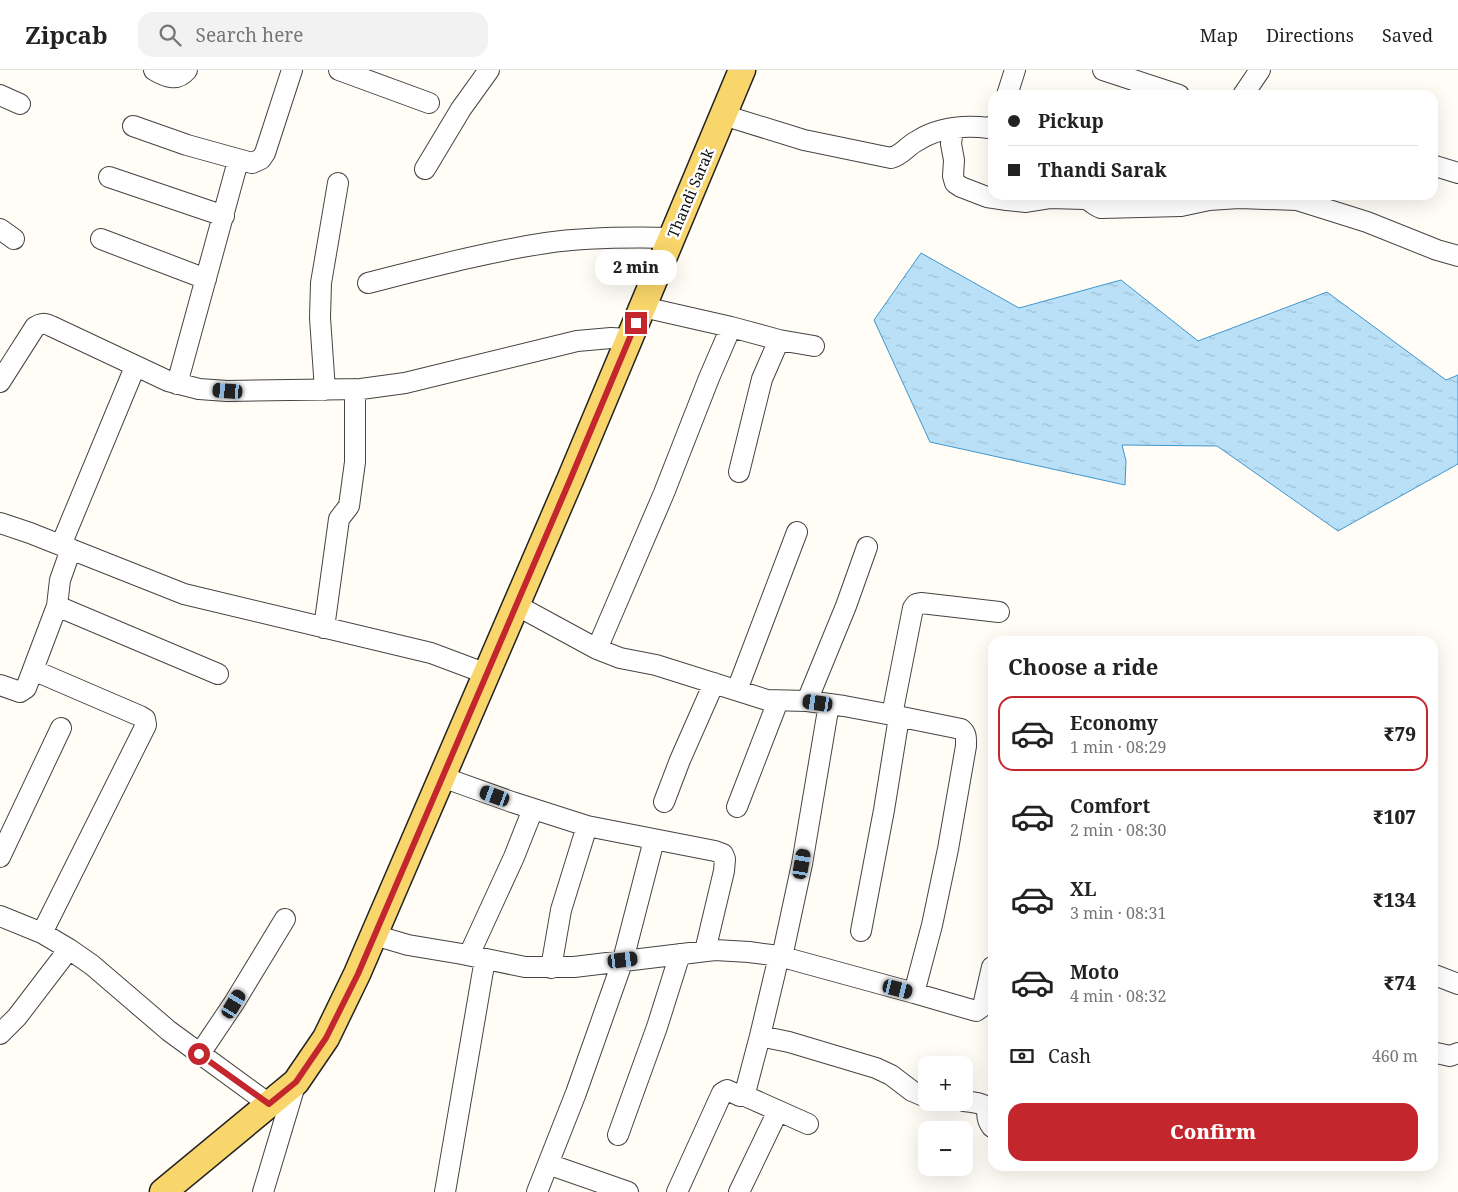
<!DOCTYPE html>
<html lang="en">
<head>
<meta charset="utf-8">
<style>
	body { margin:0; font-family:"Noto Serif",serif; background:#f2f2f2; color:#222; height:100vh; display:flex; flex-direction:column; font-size:19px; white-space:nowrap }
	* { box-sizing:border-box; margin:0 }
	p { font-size:16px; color:#767676 }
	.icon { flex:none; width:28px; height:28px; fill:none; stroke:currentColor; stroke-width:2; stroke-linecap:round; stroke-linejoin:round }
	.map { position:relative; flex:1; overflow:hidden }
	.panel { position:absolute; left:988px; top:566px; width:450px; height:535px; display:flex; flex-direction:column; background:#fff; border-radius:15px; box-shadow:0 5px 20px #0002 }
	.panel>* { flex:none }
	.guide { position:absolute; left:988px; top:20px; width:450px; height:110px; border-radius:15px; box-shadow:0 5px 20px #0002; display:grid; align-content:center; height:110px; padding:0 20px; background:#fff }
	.controls { position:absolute; left:918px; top:986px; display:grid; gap:10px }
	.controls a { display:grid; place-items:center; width:55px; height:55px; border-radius:10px; background:#fff; box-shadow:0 5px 20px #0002; font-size:25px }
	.end { position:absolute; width:22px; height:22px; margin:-11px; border:6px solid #c4262e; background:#fff; box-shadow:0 0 0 2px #fff }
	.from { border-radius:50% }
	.bubble { position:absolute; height:35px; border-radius:15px; background:#fff; box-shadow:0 5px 20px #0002; font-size:16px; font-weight:800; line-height:35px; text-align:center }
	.car { position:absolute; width:15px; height:30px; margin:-15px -8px; border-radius:6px; box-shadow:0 0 4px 1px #0007; background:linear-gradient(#222 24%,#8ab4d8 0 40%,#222 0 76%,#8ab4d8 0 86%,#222 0) }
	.guide b { display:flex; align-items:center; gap:18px; height:48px; font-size:19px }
	.guide b+b { border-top:1px solid #e0e0e0 }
	.guide i { width:12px; height:12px; background:#222 }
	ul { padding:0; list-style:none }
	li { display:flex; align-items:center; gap:15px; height:75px; margin:0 10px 8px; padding:0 10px; border:2px solid transparent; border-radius:15px }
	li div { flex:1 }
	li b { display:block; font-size:19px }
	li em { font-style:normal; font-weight:800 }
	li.active { border-color:#c4262e }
	li>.icon { width:45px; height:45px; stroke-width:1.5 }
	h2 { padding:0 20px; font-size:22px; line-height:60px }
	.pay { display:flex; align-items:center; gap:12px; height:55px; padding:0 20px; font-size:19px }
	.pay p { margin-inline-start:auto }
	.button { display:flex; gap:10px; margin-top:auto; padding:10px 20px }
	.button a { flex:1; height:58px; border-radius:15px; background:#c4262e; color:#fff; font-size:20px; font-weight:800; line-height:58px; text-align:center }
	header { display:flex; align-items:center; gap:30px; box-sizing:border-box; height:70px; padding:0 25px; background:#fff; border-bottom:1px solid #e0e0e0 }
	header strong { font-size:24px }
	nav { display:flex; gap:28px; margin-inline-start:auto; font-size:18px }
	.search { width:350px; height:45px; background:#f2f2f2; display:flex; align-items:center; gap:12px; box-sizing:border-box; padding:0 18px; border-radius:15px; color:#767676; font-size:19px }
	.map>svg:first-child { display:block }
</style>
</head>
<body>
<header>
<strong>Zipcab</strong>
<div class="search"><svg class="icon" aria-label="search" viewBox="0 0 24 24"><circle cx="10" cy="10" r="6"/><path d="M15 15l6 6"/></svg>Search here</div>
<nav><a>Map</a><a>Directions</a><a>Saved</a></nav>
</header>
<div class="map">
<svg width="1458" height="1122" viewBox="0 0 1458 1122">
	<defs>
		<pattern id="water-ripples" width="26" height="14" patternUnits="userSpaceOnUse" patternTransform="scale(1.25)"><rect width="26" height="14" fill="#b9e0f7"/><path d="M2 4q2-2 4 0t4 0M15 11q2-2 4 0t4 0" fill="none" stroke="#9ebfd3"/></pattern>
	</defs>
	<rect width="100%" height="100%" fill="#fffdf5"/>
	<path fill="url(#water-ripples)" stroke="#3f96cf" d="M921,183L1019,238L1121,210L1198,271L1327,222L1446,310L1458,305V394L1338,461L1217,376L1122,375L1126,391L1125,415L930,372L874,250Z"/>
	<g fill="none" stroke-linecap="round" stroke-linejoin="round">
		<g stroke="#444" stroke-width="22">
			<path id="minor" d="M154,0C166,7 177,12 187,0
				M339,0L429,33
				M1103,0L1179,25
				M0,25L20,34
				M1007,25L1015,0
				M1243,25L1260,0
				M723,45L804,70L891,88C902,85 907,76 917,71C939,57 964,55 989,58L992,56
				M133,56L187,75L252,93L261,89L265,83L292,0
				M953,58L951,74L954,90L953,106L955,113L961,117L987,127L1007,130L1026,132L1051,128L1084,129C1090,130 1095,136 1101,138L1181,136L1209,130L1239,128L1297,130L1367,152L1437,180L1458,186
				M1432,95L1458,103
				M425,99L461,39L489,0
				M109,107L224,146
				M0,159L14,169
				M101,169L206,209
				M368,213C427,198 486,182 546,173C588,167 630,167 672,168
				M643,237L731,257L779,270L814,276
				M0,312L35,257C41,253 44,253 51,256L168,311L199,319L227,321L361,319L405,313L577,271L611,268L629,269
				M177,314L238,91
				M325,320L320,248L321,213L338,113
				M739,402L762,309L779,270
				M0,453L30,463L184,524L431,583L487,604
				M61,475L135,297
				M516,535L597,579L620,588L656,595L767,630L807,631L844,636L892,645L913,538L916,534L921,533L999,542
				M57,536L218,604
				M324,558L339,449L349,436L355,392V319
				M597,579L664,423L709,308L731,257
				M33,600L140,646L145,649L146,655L42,863
				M0,615L20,622L26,618L57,536L60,510L71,479
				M737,620L797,462
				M807,631L846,536L867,477
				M442,707L512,732L587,756L715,781L723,784L725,789L724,801L705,881
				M664,732L680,690L714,613
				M737,737L778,631
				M0,787L61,658
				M0,846L42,863L69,879L92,895L169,961L269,1034
				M861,861L884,740L899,647
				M374,865L408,875L462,884L525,897H574L715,880L749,882L779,886L914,923L932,855L948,779L966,676C966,668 967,664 961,659L892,645
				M469,885L514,787L533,739
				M779,886L760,966L789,972L876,998L891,1005L912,1021L926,1027
				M782,887L802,794L829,634
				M551,898L561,840L587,756
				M1432,904L1458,914
				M914,923L976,941L983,936L992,897
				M0,964L17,947L69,879
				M1432,982L1450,986L1458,983
				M199,985L234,933L285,849
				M743,1025L808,1054
				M964,1031C1001,1035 979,1041 992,1057
				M618,1065L657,957L680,884
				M548,1094L628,1122
				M263,1122L296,1012
				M445,1122L485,889
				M537,1122L576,1023L623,890L654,770
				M677,1122L722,1023L727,1020L740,1026L745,1023L760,966
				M739,1122L778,1041"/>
		</g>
		<g stroke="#222" stroke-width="29">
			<path id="major" d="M163,1122L296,1012L326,968L357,904L570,410L742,0"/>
		</g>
		<use href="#minor" stroke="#fff" stroke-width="20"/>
		<use href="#major" stroke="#f9d66b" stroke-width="26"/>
	</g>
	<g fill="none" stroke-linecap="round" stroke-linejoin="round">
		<path stroke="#c4262e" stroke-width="6" d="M199,984L269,1034L296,1012L326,968L358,904L570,410L636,253"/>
	</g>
	<g text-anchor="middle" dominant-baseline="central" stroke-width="5" stroke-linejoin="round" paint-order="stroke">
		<g font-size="15" fill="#111" stroke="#fff">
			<text transform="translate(690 123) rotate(-67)">Thandi Sarak</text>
		</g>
	</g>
</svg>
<div class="controls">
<a>+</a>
<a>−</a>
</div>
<i class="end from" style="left:199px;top:984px"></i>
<i class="end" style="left:636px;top:253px"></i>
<div class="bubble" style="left:595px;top:180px;width:82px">2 min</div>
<i class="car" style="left:228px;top:321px;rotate:274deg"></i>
<i class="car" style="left:818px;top:633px;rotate:278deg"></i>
<i class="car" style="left:495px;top:726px;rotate:290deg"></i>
<i class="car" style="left:802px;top:794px;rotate:10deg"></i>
<i class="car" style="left:623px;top:890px;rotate:83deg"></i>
<i class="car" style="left:898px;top:919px;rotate:104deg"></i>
<i class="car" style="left:234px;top:934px;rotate:31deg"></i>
<div class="guide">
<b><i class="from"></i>Pickup</b>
<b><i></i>Thandi Sarak</b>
</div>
<section class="panel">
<h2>Choose a ride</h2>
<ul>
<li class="active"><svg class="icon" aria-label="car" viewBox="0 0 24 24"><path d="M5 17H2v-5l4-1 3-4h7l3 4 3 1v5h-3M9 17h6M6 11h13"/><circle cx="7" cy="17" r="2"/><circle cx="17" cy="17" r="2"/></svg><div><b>Economy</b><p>1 min · 08:29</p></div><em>₹79</em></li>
<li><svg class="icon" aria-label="car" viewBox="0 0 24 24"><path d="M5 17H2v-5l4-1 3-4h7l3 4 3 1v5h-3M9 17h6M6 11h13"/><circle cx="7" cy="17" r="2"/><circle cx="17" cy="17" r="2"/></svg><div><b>Comfort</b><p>2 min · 08:30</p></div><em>₹107</em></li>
<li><svg class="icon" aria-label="car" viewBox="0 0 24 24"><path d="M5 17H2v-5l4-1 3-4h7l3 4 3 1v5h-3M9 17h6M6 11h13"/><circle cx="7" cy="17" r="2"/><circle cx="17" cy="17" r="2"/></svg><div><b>XL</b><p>3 min · 08:31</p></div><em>₹134</em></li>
<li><svg class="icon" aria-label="car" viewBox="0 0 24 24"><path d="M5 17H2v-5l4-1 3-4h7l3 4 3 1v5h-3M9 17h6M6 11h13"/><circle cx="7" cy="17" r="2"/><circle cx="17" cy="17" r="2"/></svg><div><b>Moto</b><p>4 min · 08:32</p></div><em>₹74</em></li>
</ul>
<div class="pay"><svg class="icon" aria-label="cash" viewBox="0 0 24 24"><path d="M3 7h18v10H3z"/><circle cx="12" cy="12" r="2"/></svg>Cash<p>460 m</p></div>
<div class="button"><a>Confirm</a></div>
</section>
</div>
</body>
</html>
